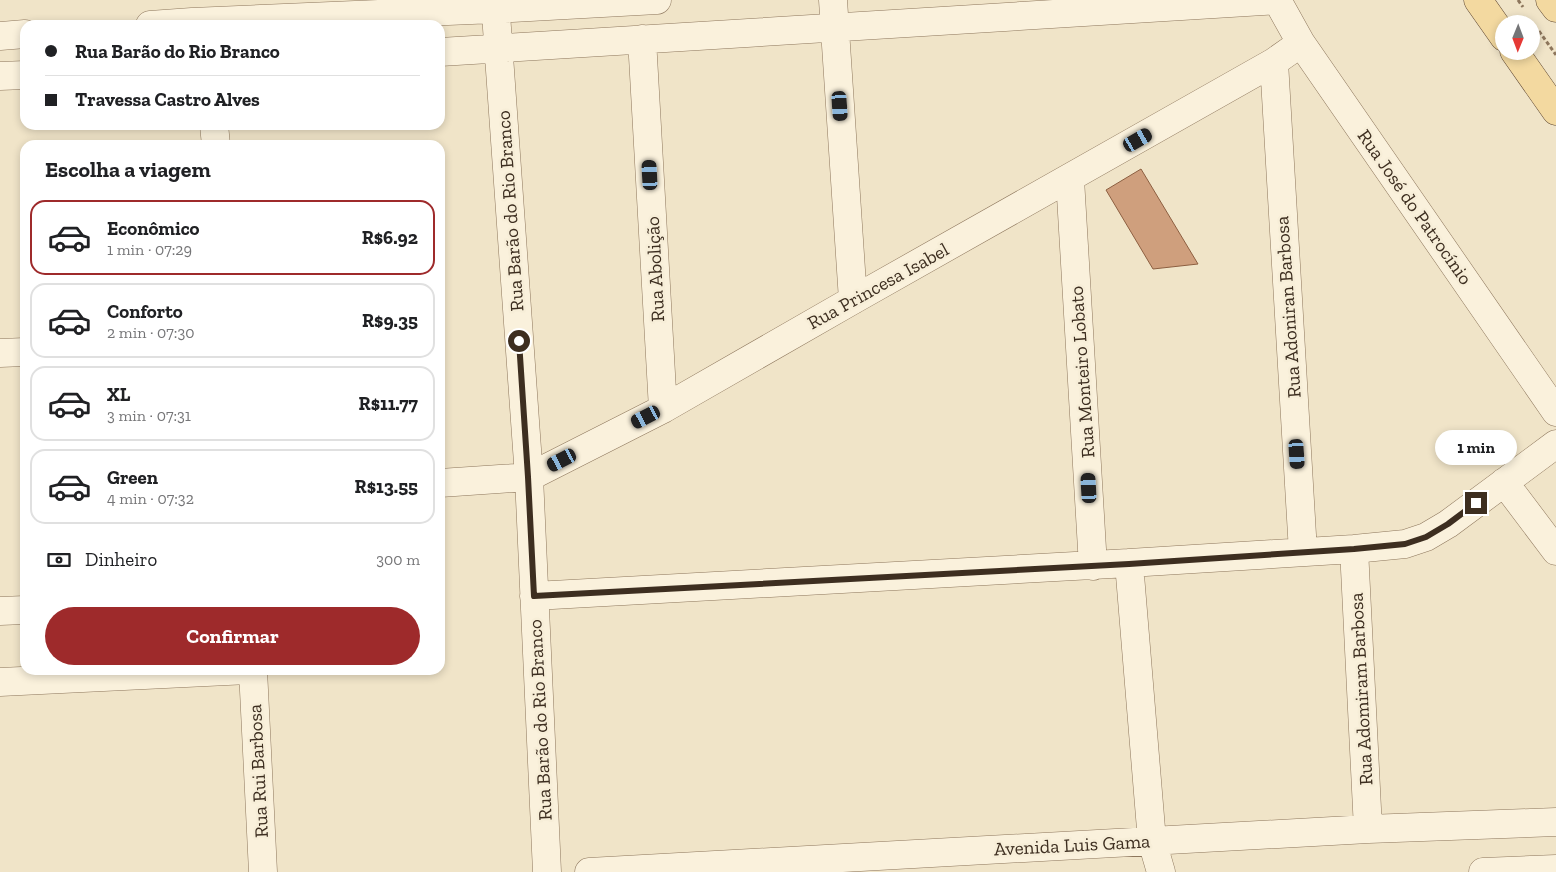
<!DOCTYPE html>
<html lang="pt">
<head>
<meta charset="utf-8">
<style>
	body { margin:0; font-family:"Zilla Slab",serif; background:#f6f6f6; color:#202124; height:100vh; display:flex; flex-direction:column; font-size:19px; white-space:nowrap }
	* { box-sizing:border-box; margin:0 }
	p { font-size:16px; color:#757577 }
	.icon { flex:none; width:28px; height:28px; fill:none; stroke:currentColor; stroke-width:2; stroke-linecap:round; stroke-linejoin:round }
	.map { position:relative; flex:1; overflow:hidden }
	.panel { position:absolute; left:20px; top:140px; width:425px; height:535px; display:flex; flex-direction:column; background:#fff; border-radius:15px; box-shadow:0 2px 8px #0003 }
	.panel>* { flex:none }
	.hud { position:absolute; left:20px; top:20px; width:425px; height:110px; border-radius:15px; box-shadow:0 2px 8px #0003; display:grid; align-content:center; height:110px; padding:0 25px; background:#fff }
	.needle { width:32px; rotate:181deg }
	.controls { position:absolute; left:1495px; top:15px; display:grid; gap:10px }
	.controls a { display:grid; place-items:center; width:45px; height:45px; border-radius:50%; background:#fff; box-shadow:0 2px 8px #0003; font-size:25px }
	.end { position:absolute; width:22px; height:22px; margin:-11px; border:6px solid #3d2e20; background:#fff; box-shadow:0 0 0 2px #fff }
	.from { border-radius:50% }
	.bubble { position:absolute; height:35px; border-radius:18px; background:#fff; box-shadow:0 2px 8px #0003; font-size:16px; font-weight:800; line-height:35px; text-align:center }
	.car { position:absolute; width:15px; height:30px; margin:-15px -8px; border-radius:6px; box-shadow:0 0 4px 1px #0007; background:linear-gradient(#222 24%,#8ab4d8 0 40%,#222 0 76%,#8ab4d8 0 86%,#222 0) }
	.hud b { display:flex; align-items:center; gap:18px; height:48px; font-size:19px }
	.hud b+b { border-top:1px solid #e0e0e0 }
	.hud i { width:12px; height:12px; background:#202124 }
	ul { padding:0; list-style:none }
	li { display:flex; align-items:center; gap:15px; height:75px; margin:0 10px 8px; padding:0 15px; border:2px solid #e0e0e0; border-radius:15px }
	li div { flex:1 }
	li b { display:block; font-size:19px }
	li em { font-style:normal; font-weight:800 }
	li.selected { border-color:#9e2a2b }
	li>.icon { width:45px; height:45px; stroke-width:1.5 }
	h2 { padding:0 25px; font-size:22px; line-height:60px }
	.pay { display:flex; align-items:center; gap:12px; height:55px; padding:0 25px; font-size:19px }
	.pay p { margin-inline-start:auto }
	.cta { display:flex; gap:10px; margin-top:auto; padding:10px 25px }
	.cta a { flex:1; height:58px; border-radius:30px; background:#9e2a2b; color:#fff; font-size:20px; font-weight:800; line-height:58px; text-align:center }
	.map>svg:first-child { display:block }
</style>
</head>
<body>
<div class="map">
<svg width="1556" height="872" viewBox="0 0 1556 872">
	<rect width="100%" height="100%" fill="#f0e4c8"/>
	<path fill="#cf9f7d" stroke="#8d5f41" d="M1141,169L1198,264L1153,269L1106,190Z"/>
	<g fill="none" stroke-linecap="round" stroke-linejoin="round">
		<g stroke="#8d765c" stroke-width="29">
			<path id="minor" d="M495,0L529,477L547,872
				M833,0L853,300
				M1277,0L1301,43L1556,412
				M150,25L192,22L495,9L657,0
				M0,36L25,34
				M642,39L663,409
				M440,52L1279,0
				M1274,62L1303,552
				M0,76L25,75
				M214,125L216,145
				M1070,179L1093,566
				M0,353L25,352
				M1504,482L1556,551
				M440,483L529,477L663,409L853,300L1274,62L1301,43
				M1354,549L1368,829
				M1129,563L1152,841L1161,872
				M534,596L1129,563L1354,549L1405,544L1426,537L1448,524L1556,444
				M0,611L25,610
				M253,670L263,872
				M0,682L248,670
				M589,872L1368,829L1556,822
				M1483,872L1556,869"/>
		</g>
		<g stroke="#5b4430" stroke-width="29">
			<path id="major" d="M1478,0L1504,37
				M1550,0L1556,8
				M1514,51L1556,111"/>
		</g>
		<path stroke="#8d765c" stroke-width="3" stroke-dasharray="4 2.5" stroke-linecap="butt" d="M1518,0L1523,7
			M1539,31L1556,55"/>
		<use href="#minor" stroke="#faf1dc" stroke-width="28"/>
		<use href="#major" stroke="#f3d9a0" stroke-width="28"/>
	</g>
	<g fill="none" stroke-linecap="round" stroke-linejoin="round">
		<path stroke="#3d2e20" stroke-width="6" d="M519,341L528,477L534,596L1129,564L1354,549L1405,544L1426,537L1448,524L1476,503"/>
	</g>
	<g text-anchor="middle" dominant-baseline="central" stroke-width="5" stroke-linejoin="round" paint-order="stroke">
		<g font-size="19" fill="#3d2e20" stroke="#f7eed8">
			<text transform="translate(1415 207) rotate(55)">Rua José do Patrocínio</text>
			<text transform="translate(510 211) rotate(-94)">Rua Barão do Rio Branco</text>
			<text transform="translate(655 269) rotate(-93)">Rua Abolição</text>
			<text transform="translate(878 286) rotate(-29)">Rua Princesa Isabel</text>
			<text transform="translate(1288 307) rotate(-94)">Rua Adoniran Barbosa</text>
			<text transform="translate(1082 372) rotate(-94)">Rua Monteiro Lobato</text>
			<text transform="translate(1361 689) rotate(-93)">Rua Adomiram Barbosa</text>
			<text transform="translate(540 720) rotate(-93)">Rua Barão do Rio Branco</text>
			<text transform="translate(258 771) rotate(-93)">Rua Rui Barbosa</text>
			<text transform="translate(1072 845) rotate(-3)">Avenida Luis Gama</text>
		</g>
	</g>
</svg>
<div class="controls">
<a><svg class="needle" viewBox="-14 -14 28 28"><path d="M0-13l5 13h-10z" fill="#e53935"/><path d="M0 13l5-13h-10z" fill="#757577"/></svg></a>
</div>
<i class="end from" style="left:519px;top:341px"></i>
<i class="end" style="left:1476px;top:503px"></i>
<div class="bubble" style="left:1435px;top:430px;width:82px">1 min</div>
<i class="car" style="left:840px;top:106px;rotate:176deg"></i>
<i class="car" style="left:1138px;top:140px;rotate:60deg"></i>
<i class="car" style="left:650px;top:175px;rotate:357deg"></i>
<i class="car" style="left:646px;top:417px;rotate:243deg"></i>
<i class="car" style="left:1297px;top:454px;rotate:176deg"></i>
<i class="car" style="left:562px;top:460px;rotate:243deg"></i>
<i class="car" style="left:1089px;top:488px;rotate:357deg"></i>
<div class="hud">
<b><i class="from"></i>Rua Barão do Rio Branco</b>
<b><i></i>Travessa Castro Alves</b>
</div>
<section class="panel">
<h2>Escolha a viagem</h2>
<ul>
<li class="selected"><svg class="icon" aria-label="car" viewBox="0 0 24 24"><path d="M5 17H2v-5l4-1 3-4h7l3 4 3 1v5h-3M9 17h6M6 11h13"/><circle cx="7" cy="17" r="2"/><circle cx="17" cy="17" r="2"/></svg><div><b>Econômico</b><p>1 min · 07:29</p></div><em>R$6.92</em></li>
<li><svg class="icon" aria-label="car" viewBox="0 0 24 24"><path d="M5 17H2v-5l4-1 3-4h7l3 4 3 1v5h-3M9 17h6M6 11h13"/><circle cx="7" cy="17" r="2"/><circle cx="17" cy="17" r="2"/></svg><div><b>Conforto</b><p>2 min · 07:30</p></div><em>R$9.35</em></li>
<li><svg class="icon" aria-label="car" viewBox="0 0 24 24"><path d="M5 17H2v-5l4-1 3-4h7l3 4 3 1v5h-3M9 17h6M6 11h13"/><circle cx="7" cy="17" r="2"/><circle cx="17" cy="17" r="2"/></svg><div><b>XL</b><p>3 min · 07:31</p></div><em>R$11.77</em></li>
<li><svg class="icon" aria-label="car" viewBox="0 0 24 24"><path d="M5 17H2v-5l4-1 3-4h7l3 4 3 1v5h-3M9 17h6M6 11h13"/><circle cx="7" cy="17" r="2"/><circle cx="17" cy="17" r="2"/></svg><div><b>Green</b><p>4 min · 07:32</p></div><em>R$13.55</em></li>
</ul>
<div class="pay"><svg class="icon" aria-label="cash" viewBox="0 0 24 24"><path d="M3 7h18v10H3z"/><circle cx="12" cy="12" r="2"/></svg>Dinheiro<p>300 m</p></div>
<div class="cta"><a>Confirmar</a></div>
</section>
</div>
</body>
</html>
